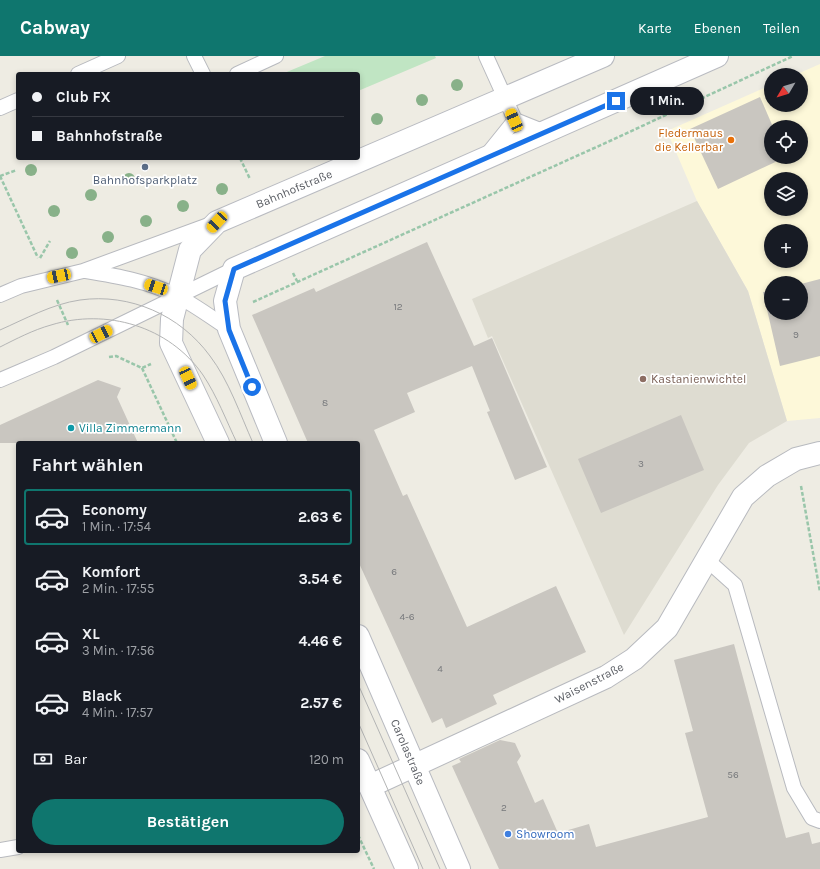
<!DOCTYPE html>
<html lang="de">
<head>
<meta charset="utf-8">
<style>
	body { margin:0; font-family:Karla,sans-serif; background:#20242c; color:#f1f3f6; height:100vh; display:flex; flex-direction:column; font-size:15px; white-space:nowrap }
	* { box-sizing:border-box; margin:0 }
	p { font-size:13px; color:#9ea1a6 }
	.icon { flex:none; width:22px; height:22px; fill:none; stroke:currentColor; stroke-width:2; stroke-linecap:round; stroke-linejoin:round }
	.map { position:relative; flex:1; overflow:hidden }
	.details { position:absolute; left:16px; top:385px; width:344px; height:412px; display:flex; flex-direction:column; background:#171b24; border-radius:4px; box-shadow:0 2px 6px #0003 }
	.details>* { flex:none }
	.guide { position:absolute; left:16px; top:16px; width:344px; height:88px; border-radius:4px; box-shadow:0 2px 6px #0003; display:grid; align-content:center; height:88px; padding:0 16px; background:#171b24 }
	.needle { width:26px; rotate:232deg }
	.controls { position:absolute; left:764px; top:12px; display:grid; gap:8px }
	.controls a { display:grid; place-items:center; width:44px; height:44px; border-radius:50%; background:#171b24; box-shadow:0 2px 6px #0003; font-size:20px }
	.end { position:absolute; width:18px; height:18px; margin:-9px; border:5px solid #1a73e8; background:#fff; box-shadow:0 0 0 2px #fff }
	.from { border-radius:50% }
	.bubble { position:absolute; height:28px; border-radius:14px; background:#171b24; box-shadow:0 2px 6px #0003; font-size:13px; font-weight:700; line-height:28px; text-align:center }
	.car { position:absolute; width:12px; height:24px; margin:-12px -6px; border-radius:5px; box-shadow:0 0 3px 1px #0007; background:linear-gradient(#f5c518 24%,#345 0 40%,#f5c518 0 76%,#345 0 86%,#f5c518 0) }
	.guide b { display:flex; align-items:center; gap:14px; height:38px; font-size:15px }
	.guide b+b { border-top:1px solid #363941 }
	.guide i { width:10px; height:10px; background:#f1f3f6 }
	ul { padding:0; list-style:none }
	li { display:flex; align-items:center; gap:12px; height:56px; margin:0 8px 6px; padding:0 8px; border:2px solid transparent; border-radius:4px }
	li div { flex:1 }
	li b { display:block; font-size:15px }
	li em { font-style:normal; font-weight:700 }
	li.active { border-color:#0f766e }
	li>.icon { width:36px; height:36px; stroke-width:1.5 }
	h2 { padding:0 16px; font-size:18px; line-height:48px }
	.pay { display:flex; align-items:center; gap:10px; height:44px; padding:0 16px; font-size:15px }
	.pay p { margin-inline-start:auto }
	.cta { display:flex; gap:8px; margin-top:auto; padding:8px 16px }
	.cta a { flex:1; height:46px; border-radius:24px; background:#0f766e; color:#fff; font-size:16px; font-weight:700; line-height:46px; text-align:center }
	header { display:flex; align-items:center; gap:24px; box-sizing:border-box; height:56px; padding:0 20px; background:#0f766e; color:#fff }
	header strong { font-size:19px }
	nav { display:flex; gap:22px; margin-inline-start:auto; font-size:14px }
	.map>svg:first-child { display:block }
</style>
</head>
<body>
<header>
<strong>Cabway</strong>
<nav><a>Karte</a><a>Ebenen</a><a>Teilen</a></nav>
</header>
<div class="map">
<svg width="820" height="813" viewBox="0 0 820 813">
	<rect width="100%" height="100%" fill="#eeece3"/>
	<path fill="#fdf8d9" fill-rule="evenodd" d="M820,8V362L787,365L748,235L697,145L667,75L771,29V49H801V19H795ZM771,71H801V101H771ZM771,123H801V153H771ZM771,175H801V205H771ZM771,227H801V257H771Z"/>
	<path fill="#dedcd1" d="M697,145L748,235L787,365L749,387L718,429L624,579L492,280L488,282L472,243Z"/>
	<path fill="#c0e5c3" d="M325,0H435L436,2L358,35V18H282Z"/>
	<path fill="#c9c6c0" d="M760,41L773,71H771V101H786L718,133L690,73Z
		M427,186L474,290L492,282L547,411L515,424L487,356L490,355L472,310L407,337L415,356L374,374L403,440L407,438L467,571L556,530L586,596L493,639L497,648L446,672L442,662L432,667L358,505V387H308L252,259L314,232L316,236Z
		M820,223V300L780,310L763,236L771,235V257H801V228Z
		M98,324L121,332L117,341L138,387H0V369Z
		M681,359L704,414L601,457L578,403Z
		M734,588L786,782L809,776L812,788L820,786V813H499L452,710L461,706L459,703L500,684L515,687L521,700L517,706L535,747L543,743L558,777L589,768L596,791L708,761L685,677L693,675L674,604Z"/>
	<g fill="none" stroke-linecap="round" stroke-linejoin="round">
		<g stroke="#b8babf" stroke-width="16">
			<path id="service" d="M194,0L203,18
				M486,0L515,64L545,76
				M78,18L118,0
				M237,18L276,0
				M0,52L18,44
				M486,100L515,64
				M86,215C117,220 148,225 177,240C195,249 212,262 229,273
				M0,239L21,230L83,215L211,168
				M0,324L54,301L234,213
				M706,503L735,529L794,732L812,762L820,765
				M0,794L18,791"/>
		</g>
		<g stroke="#b8babf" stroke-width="24">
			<path id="minor" d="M370,730L606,621L634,603L667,572L743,441L767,420L796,403L820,397"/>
		</g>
		<g stroke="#b9bbc1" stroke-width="24">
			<path id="secondary" d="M218,387L171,287L172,263L190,194L217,166L603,0
				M276,387L229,273L225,245L234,213L717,0
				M358,580L459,813
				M358,704L407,813"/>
		</g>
		<path stroke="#99c6aa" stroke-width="2.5" stroke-dasharray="4 2" stroke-linecap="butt" d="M240,102L250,123
			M0,120L38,202
			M0,120L17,114
			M40,202L50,185
			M293,217L297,225
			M57,244L68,269
			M253,246L612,84L793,0
			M109,301L116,300L142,312L151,308
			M142,312L177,387
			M801,430L820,536
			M358,779L374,813"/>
		<use href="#service" stroke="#fff" stroke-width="14"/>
		<use href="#minor" stroke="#fff" stroke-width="22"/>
		<use href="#secondary" stroke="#fff" stroke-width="22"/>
		<path stroke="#b4b5b5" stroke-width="1" d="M0,274C25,263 52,248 80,244C130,237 180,259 210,300C229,325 240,358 253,387
			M0,291C16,283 33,274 51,269C106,252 169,270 203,319C217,340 226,364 237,387
			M358,628L440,813
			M358,666L423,813"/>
	</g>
	<g fill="#88b189">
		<circle cx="457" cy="29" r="6"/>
		<circle cx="422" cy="44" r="6"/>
		<circle cx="377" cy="63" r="6"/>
		<circle cx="31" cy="114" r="6"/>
		<circle cx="129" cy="123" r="6"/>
		<circle cx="222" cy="133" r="6"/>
		<circle cx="91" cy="139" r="6"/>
		<circle cx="183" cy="150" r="6"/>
		<circle cx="54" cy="155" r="6"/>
		<circle cx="146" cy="165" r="6"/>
		<circle cx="108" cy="181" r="6"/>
		<circle cx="72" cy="197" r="6"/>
	</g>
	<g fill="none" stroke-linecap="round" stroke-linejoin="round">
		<path stroke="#1a73e8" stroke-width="5" d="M252,331L229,274L225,245L234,213L616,45"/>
	</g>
	<circle fill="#e8710a" stroke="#fff" stroke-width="1.5" cx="731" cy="84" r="4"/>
	<circle fill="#5c6f8a" stroke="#fff" stroke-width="1.5" cx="145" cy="111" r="4"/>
	<circle fill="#8d6e63" stroke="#fff" stroke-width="1.5" cx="643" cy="323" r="4"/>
	<circle fill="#0f9aa8" stroke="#fff" stroke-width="1.5" cx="71" cy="372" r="4"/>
	<circle fill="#3f7fe0" stroke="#fff" stroke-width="1.5" cx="508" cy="778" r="4"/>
	<g text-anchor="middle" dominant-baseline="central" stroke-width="3.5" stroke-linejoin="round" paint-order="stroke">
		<g font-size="10" fill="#76787b">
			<text x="398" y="251">12</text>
			<text x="796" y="279">9</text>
			<text x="325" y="347">8</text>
			<text x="641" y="408">3</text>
			<text x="394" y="516">6</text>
			<text x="407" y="561">4-6</text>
			<text x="440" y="613">4</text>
			<text x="733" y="719">56</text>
			<text x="504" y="752">2</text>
		</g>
		<g font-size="12" fill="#c56008" stroke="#fff" text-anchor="end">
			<text x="723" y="77">Fledermaus<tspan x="723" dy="14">die Kellerbar</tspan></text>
		</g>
		<g font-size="12" fill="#4e5e75" stroke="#fff">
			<text x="145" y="124">Bahnhofsparkplatz</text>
		</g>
		<g font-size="12" fill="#5b5e64" stroke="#fff">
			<text transform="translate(294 133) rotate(-23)">Bahnhofstraße</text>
			<text transform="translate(589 627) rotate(-27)">Waisenstraße</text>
			<text transform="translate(408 696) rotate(67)">Carolastraße</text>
		</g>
		<g font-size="12" fill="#785e54" stroke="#fff" text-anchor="start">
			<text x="651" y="323">Kastanienwichtel</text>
		</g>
		<g font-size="12" fill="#0d838f" stroke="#fff" text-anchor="start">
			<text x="79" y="372">Villa Zimmermann</text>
		</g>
		<g font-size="12" fill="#366cbe" stroke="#fff" text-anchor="start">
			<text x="516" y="778">Showroom</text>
		</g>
	</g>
</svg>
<div class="controls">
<a><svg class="needle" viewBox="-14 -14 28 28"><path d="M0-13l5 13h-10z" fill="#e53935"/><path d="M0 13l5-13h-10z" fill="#9ea1a6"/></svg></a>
<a><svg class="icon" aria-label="locate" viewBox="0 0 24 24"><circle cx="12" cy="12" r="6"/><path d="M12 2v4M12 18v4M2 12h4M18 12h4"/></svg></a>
<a><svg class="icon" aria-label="layers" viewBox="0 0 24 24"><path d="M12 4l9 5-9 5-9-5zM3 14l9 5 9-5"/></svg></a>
<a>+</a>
<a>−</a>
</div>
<i class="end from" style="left:252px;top:331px"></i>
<i class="end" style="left:616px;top:45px"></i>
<div class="bubble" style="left:630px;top:31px;width:74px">1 Min.</div>
<i class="car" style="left:514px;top:64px;rotate:336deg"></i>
<i class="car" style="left:217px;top:166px;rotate:223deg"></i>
<i class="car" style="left:59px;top:220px;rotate:258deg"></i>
<i class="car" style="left:156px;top:231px;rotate:288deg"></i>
<i class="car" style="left:101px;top:278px;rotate:64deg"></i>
<i class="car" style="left:188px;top:322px;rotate:155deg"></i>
<div class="guide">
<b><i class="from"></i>Club FX</b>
<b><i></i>Bahnhofstraße</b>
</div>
<section class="details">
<h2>Fahrt wählen</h2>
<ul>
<li class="active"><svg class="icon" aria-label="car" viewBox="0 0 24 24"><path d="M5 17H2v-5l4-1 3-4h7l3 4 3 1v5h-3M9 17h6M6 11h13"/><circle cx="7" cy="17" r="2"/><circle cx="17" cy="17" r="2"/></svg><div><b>Economy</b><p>1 Min. · 17:54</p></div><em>2.63 €</em></li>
<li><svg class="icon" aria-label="car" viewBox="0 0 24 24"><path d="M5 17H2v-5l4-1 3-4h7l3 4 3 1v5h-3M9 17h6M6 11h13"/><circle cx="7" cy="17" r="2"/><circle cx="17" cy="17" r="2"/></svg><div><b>Komfort</b><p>2 Min. · 17:55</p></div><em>3.54 €</em></li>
<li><svg class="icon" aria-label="car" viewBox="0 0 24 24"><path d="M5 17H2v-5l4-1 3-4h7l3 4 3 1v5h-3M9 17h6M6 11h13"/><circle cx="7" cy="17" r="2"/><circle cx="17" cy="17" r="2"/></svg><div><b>XL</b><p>3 Min. · 17:56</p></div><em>4.46 €</em></li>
<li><svg class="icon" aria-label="car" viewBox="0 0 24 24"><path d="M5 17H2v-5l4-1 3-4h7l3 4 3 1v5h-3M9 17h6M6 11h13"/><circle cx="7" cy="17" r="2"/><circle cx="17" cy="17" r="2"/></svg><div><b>Black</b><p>4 Min. · 17:57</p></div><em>2.57 €</em></li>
</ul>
<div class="pay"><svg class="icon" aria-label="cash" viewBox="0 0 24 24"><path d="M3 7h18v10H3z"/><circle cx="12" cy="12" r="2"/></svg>Bar<p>120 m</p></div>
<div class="cta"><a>Bestätigen</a></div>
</section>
</div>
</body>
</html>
